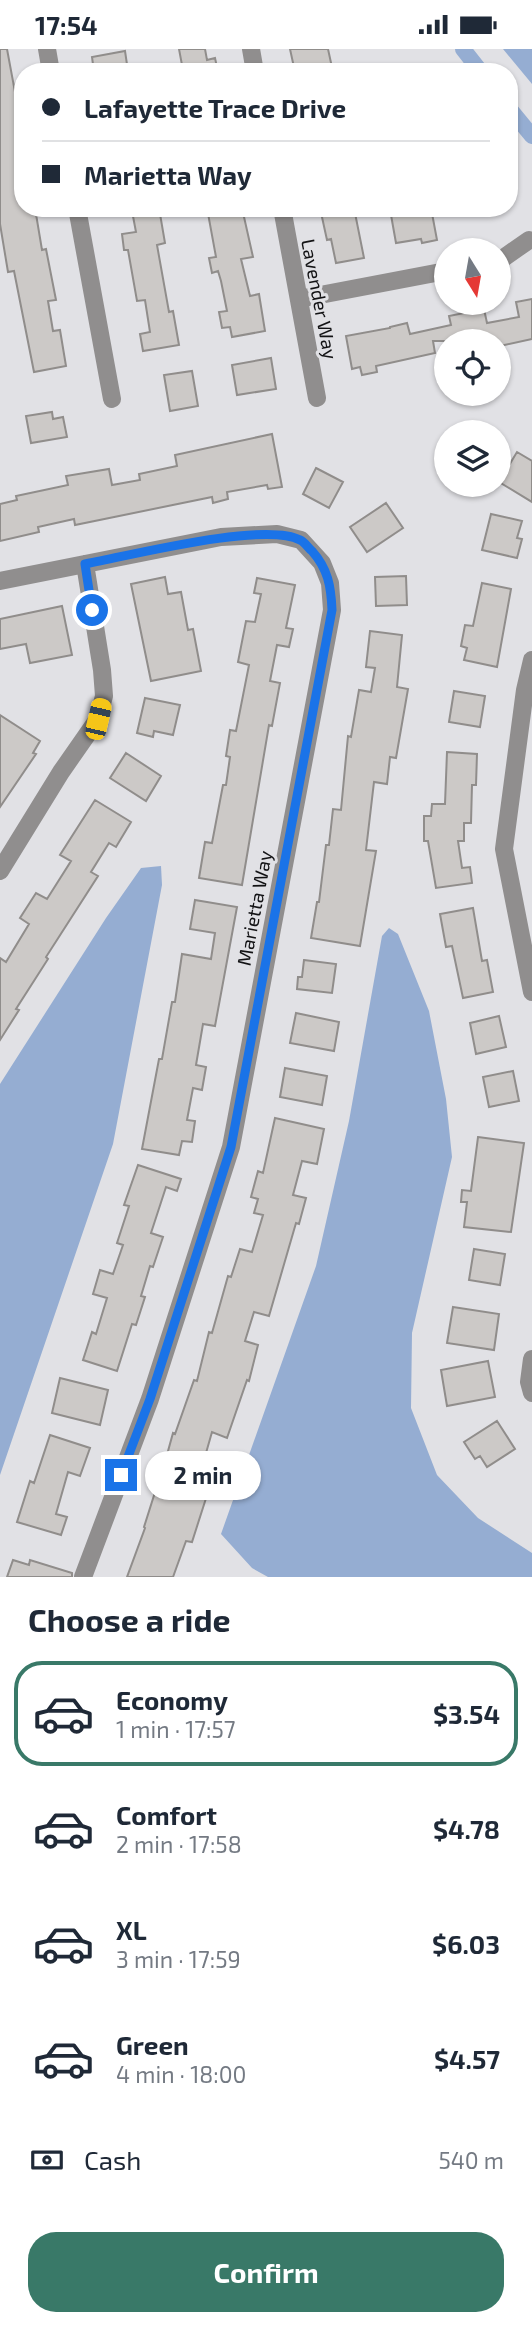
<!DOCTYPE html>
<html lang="en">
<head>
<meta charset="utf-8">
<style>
	body { margin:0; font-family:"Exo 2",sans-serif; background:#f2f2f3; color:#1f2937; height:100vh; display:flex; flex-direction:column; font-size:26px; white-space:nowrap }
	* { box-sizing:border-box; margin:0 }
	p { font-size:23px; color:#747a83 }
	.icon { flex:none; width:38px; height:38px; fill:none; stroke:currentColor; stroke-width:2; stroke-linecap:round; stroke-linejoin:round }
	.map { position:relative; height:1528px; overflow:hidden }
	.panel { display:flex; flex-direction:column; background:#fff; flex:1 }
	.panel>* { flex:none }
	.top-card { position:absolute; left:14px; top:14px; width:504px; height:154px; border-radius:28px; box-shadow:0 2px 5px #0004; display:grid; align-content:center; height:154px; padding:0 28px; background:#fff }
	.needle { width:46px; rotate:169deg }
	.controls { position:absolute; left:434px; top:189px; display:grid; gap:14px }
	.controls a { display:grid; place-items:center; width:77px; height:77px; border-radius:50%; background:#fff; box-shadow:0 2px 5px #0004; font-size:35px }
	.end { position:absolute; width:32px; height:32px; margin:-16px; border:9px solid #1a73e8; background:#fff; box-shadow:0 0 0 4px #fff }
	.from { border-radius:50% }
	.bubble { position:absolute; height:49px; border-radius:24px; background:#fff; box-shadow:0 2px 5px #0004; font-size:23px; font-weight:700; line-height:49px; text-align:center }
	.car { position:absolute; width:21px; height:42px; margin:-21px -10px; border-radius:9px; box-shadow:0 0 5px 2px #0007; background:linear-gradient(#f5c518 24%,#345 0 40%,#f5c518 0 76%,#345 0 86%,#f5c518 0) }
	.top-card b { display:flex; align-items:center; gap:24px; height:66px; font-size:26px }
	.top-card b+b { border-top:2px solid #e0e1e3 }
	.top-card i { width:18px; height:18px; background:#1f2937 }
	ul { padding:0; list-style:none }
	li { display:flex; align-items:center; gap:21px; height:105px; margin:0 14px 10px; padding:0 14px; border:4px solid transparent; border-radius:28px }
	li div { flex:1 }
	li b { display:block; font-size:26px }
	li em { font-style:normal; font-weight:700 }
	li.on { border-color:#397968 }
	li>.icon { width:63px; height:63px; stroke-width:1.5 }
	h2 { padding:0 28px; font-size:32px; line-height:84px }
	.pay { display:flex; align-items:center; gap:18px; height:77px; padding:0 28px; font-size:26px }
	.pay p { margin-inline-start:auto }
	.action { display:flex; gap:14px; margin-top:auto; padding:14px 28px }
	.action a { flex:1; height:80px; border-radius:28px; background:#397968; color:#fff; font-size:28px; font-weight:700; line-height:80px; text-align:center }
	.status { display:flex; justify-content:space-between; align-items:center; height:49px; padding:0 35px; background:#fff; direction:ltr }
	.status svg { height:19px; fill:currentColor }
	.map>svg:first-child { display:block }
</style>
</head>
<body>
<div class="status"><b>17:54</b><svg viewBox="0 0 49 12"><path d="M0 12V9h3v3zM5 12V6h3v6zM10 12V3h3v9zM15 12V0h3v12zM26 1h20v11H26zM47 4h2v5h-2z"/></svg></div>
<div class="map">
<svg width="532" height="1528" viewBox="0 0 532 1528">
	<rect width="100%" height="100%" fill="#e1e1e5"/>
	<path fill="#95add2" d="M503,0H532V35Z
		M161,817L162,836L113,1095L0,1426V1035L106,869L141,819Z
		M389,879L398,885L429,962L446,1050L452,1108L412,1284L411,1359L437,1426L478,1469L532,1504V1528H268L252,1519L221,1485L316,1217L349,1072L382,887Z"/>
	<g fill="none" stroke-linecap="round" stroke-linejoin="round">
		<path stroke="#95add2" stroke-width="16" d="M463,0L481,23
			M509,59L532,87"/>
	</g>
	<path fill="#ccc9c7" stroke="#908d8b" stroke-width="2" d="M0,0H7L23,86V159H35L42,201L46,200L56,251L48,252L53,282L60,281L66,317L34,323L14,222L8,223L0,175Z
		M179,0H205L207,11L215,9L218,23H178V17L182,16Z
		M290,0H328L333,23H295Z
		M125,2L128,22L94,23L92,8Z
		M147,159H159L165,194L157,196L169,263L173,262L179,296L143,302L140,285L150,283L145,251L137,252L128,201H124L122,185L136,183L132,162Z
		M207,159H242L253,208L241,210L250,247L259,245L265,282L232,288L230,278L222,279L219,263L227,262L221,232L218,222L212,224L209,209L216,208Z
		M320,159H354L364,209L336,214L331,190L327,191Z
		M431,159L437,191L422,194L421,190L396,194L391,166Z
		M532,250V290L500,297L499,292H433L435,304L376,317L377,323L362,326L360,318L352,320L346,287L390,279V278L407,274L410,285L451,276L449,267L484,260L487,274L519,268L516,253Z
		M271,309L276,340L237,346L232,316Z
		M192,322L198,357L170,362L164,326Z
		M52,363L53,370L63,368L67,388L31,394L26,367Z
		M272,385L282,438L268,440L267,436L227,443L228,450L213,454L212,448L75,476L74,470L38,478L39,483L0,492V455L17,451L16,447L68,436L66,427L109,420L112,436L140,431L139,425L177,417L175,406Z
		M517,403L532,412V453L499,433Z
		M316,419L343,433L329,459L303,445Z
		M386,454L403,479L367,503L350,478Z
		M491,465L522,472L517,489L522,490L517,509L482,501Z
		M406,527L407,556L376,557L375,528Z
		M165,528L168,545L181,543L188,581L193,580L201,622L151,632L131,535Z
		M257,529L295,536L286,579L293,580L289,598L277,596L270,632L280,634L272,677L269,676L242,836L199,829L205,793L212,794L223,736H226L230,708L226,707L230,681L236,682L249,616L238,613L246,572L255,573L261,545L254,544Z
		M482,534L511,540L497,618L464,611L467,599L461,597L465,576L473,577Z
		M62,557L72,606L30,614L26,595L0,600V570Z
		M370,582L402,586L397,638L408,640L396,709L390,708L387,735L374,733L366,801L376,802L360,897L311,889L317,853H319L326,796H329L333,760L341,761L348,687L351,688L359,641L371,643L375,619L366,618Z
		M454,642L485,647L480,678L449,673Z
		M145,649L180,656L173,686L154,682L153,688L137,684Z
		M0,666L40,692L33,704L36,705L0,758Z
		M447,703L477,705L476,736H472L471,774H464V792H458L462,819L470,818L472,834L436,839L428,792H424V767H431L432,755H445Z
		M126,704L161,727L146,752L110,729Z
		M95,751L131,773L116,798L109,794L91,823L98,827L46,908L48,910L16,960L19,961L0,991V909L6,913L29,875L20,869L36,844L47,850L71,812L60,806Z
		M195,851L237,858L215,977L203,975L196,1016L206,1018L202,1041L193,1039L187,1071L195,1072L192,1093L182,1092L179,1106L142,1100L159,1010H162L172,953H175L182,905L211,910L215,884L190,880Z
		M473,859L482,912L487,911L493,943L463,949L452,897L446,898L440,865Z
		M304,911L336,915L332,944L297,940L298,928H302Z
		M296,964L339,973L334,1002L290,994Z
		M499,967L506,998L476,1005L470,974Z
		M285,1019L327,1027L322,1056L280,1048Z
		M513,1022L519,1052L489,1058L483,1028Z
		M275,1069L324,1080L317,1115L302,1112L293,1146L306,1149L299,1175L296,1174L269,1267L254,1263L245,1292L258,1296L249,1332L247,1331L227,1389L212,1383L204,1411L217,1415L192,1493L186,1492L173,1528H127L145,1479L144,1478L157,1437L161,1438L167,1414L165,1413L173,1384L175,1385L194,1331L197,1332L209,1283L212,1284L228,1227L231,1228L240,1200L252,1203L263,1166L254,1164L258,1150L251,1148L258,1122L263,1124Z
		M478,1088L524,1094L511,1183L464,1178L467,1153H461L462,1141L471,1142Z
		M138,1116L181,1130L177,1142L166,1138L151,1184L163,1188L153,1218L150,1217L141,1247L145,1248L136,1276L132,1275L117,1322L83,1311L92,1283L96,1285L107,1249L93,1245L100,1221L113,1225L123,1196L117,1194L129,1157L124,1156Z
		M474,1200L505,1205L500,1236L469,1231Z
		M453,1258L499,1265L494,1301L447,1294Z
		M488,1312L495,1348L447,1357L441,1321Z
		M60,1329L108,1341L100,1376L52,1364Z
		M497,1372L515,1400L487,1418L480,1407L475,1410L464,1393Z
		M50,1386L90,1399L80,1427L68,1423L56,1465L67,1468L61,1486L17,1473L30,1432L34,1434Z
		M13,1511L29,1516L30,1511L72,1524V1528H7Z"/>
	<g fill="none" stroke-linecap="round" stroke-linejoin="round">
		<path stroke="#908e8e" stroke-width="18" d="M47,0L51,23
			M251,0L255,23
			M77,159L112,350
			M282,159L317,349
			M499,212L529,191
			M299,250L446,222
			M0,532L221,488L277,485L301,491L322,514L330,534L332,561L231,1098L150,1350L83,1528
			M532,611L525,641L504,800L532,943
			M0,822L61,723L98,670L104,647L102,621L85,515
			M532,1310L529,1333L532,1344"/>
	</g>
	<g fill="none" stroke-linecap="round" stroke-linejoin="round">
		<path stroke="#1a73e8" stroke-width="9" d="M92,561L85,515C128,507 265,472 300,491C305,493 308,499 312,502C328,520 331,537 332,561L231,1098L150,1350L121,1426"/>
	</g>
	<g text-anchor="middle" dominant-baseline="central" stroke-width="6" stroke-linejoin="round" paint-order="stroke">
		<g font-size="19" fill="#121214" stroke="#e1e1e5">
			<text transform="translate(320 250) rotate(79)">Lavender Way</text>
			<text transform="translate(254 859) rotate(-79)">Marietta Way</text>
		</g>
	</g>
</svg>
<div class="controls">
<a><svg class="needle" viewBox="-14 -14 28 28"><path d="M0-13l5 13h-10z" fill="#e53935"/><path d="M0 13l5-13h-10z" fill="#747a83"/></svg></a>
<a><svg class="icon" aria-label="locate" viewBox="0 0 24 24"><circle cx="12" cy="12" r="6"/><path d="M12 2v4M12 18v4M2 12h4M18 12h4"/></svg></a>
<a><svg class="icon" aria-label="layers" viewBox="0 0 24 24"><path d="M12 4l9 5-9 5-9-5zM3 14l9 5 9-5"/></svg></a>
</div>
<i class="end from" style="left:92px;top:561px"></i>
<i class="end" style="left:121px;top:1426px"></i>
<div class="bubble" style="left:145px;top:1402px;width:116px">2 min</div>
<i class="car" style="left:98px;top:670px;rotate:13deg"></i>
<div class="top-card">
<b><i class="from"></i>Lafayette Trace Drive</b>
<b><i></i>Marietta Way</b>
</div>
</div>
<section class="panel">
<h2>Choose a ride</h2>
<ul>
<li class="on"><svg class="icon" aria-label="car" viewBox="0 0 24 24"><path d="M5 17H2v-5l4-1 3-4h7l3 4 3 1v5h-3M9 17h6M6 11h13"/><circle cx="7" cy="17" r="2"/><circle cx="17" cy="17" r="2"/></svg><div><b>Economy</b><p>1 min · 17:57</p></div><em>$3.54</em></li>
<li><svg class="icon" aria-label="car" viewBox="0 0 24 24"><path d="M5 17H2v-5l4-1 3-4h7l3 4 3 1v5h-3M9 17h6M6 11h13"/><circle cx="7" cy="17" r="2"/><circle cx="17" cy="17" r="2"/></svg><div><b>Comfort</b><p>2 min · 17:58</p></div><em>$4.78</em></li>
<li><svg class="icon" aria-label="car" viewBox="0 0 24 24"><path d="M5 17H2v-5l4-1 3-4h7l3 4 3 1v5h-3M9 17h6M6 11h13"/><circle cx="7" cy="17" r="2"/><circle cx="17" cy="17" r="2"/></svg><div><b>XL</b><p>3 min · 17:59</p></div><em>$6.03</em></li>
<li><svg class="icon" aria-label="car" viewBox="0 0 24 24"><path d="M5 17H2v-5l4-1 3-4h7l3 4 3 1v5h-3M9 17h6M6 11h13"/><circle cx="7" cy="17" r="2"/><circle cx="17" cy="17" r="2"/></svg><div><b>Green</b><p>4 min · 18:00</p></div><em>$4.57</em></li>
</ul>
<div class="pay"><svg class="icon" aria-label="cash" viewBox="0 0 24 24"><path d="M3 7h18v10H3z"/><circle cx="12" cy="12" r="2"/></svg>Cash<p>540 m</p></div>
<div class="action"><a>Confirm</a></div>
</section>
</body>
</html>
